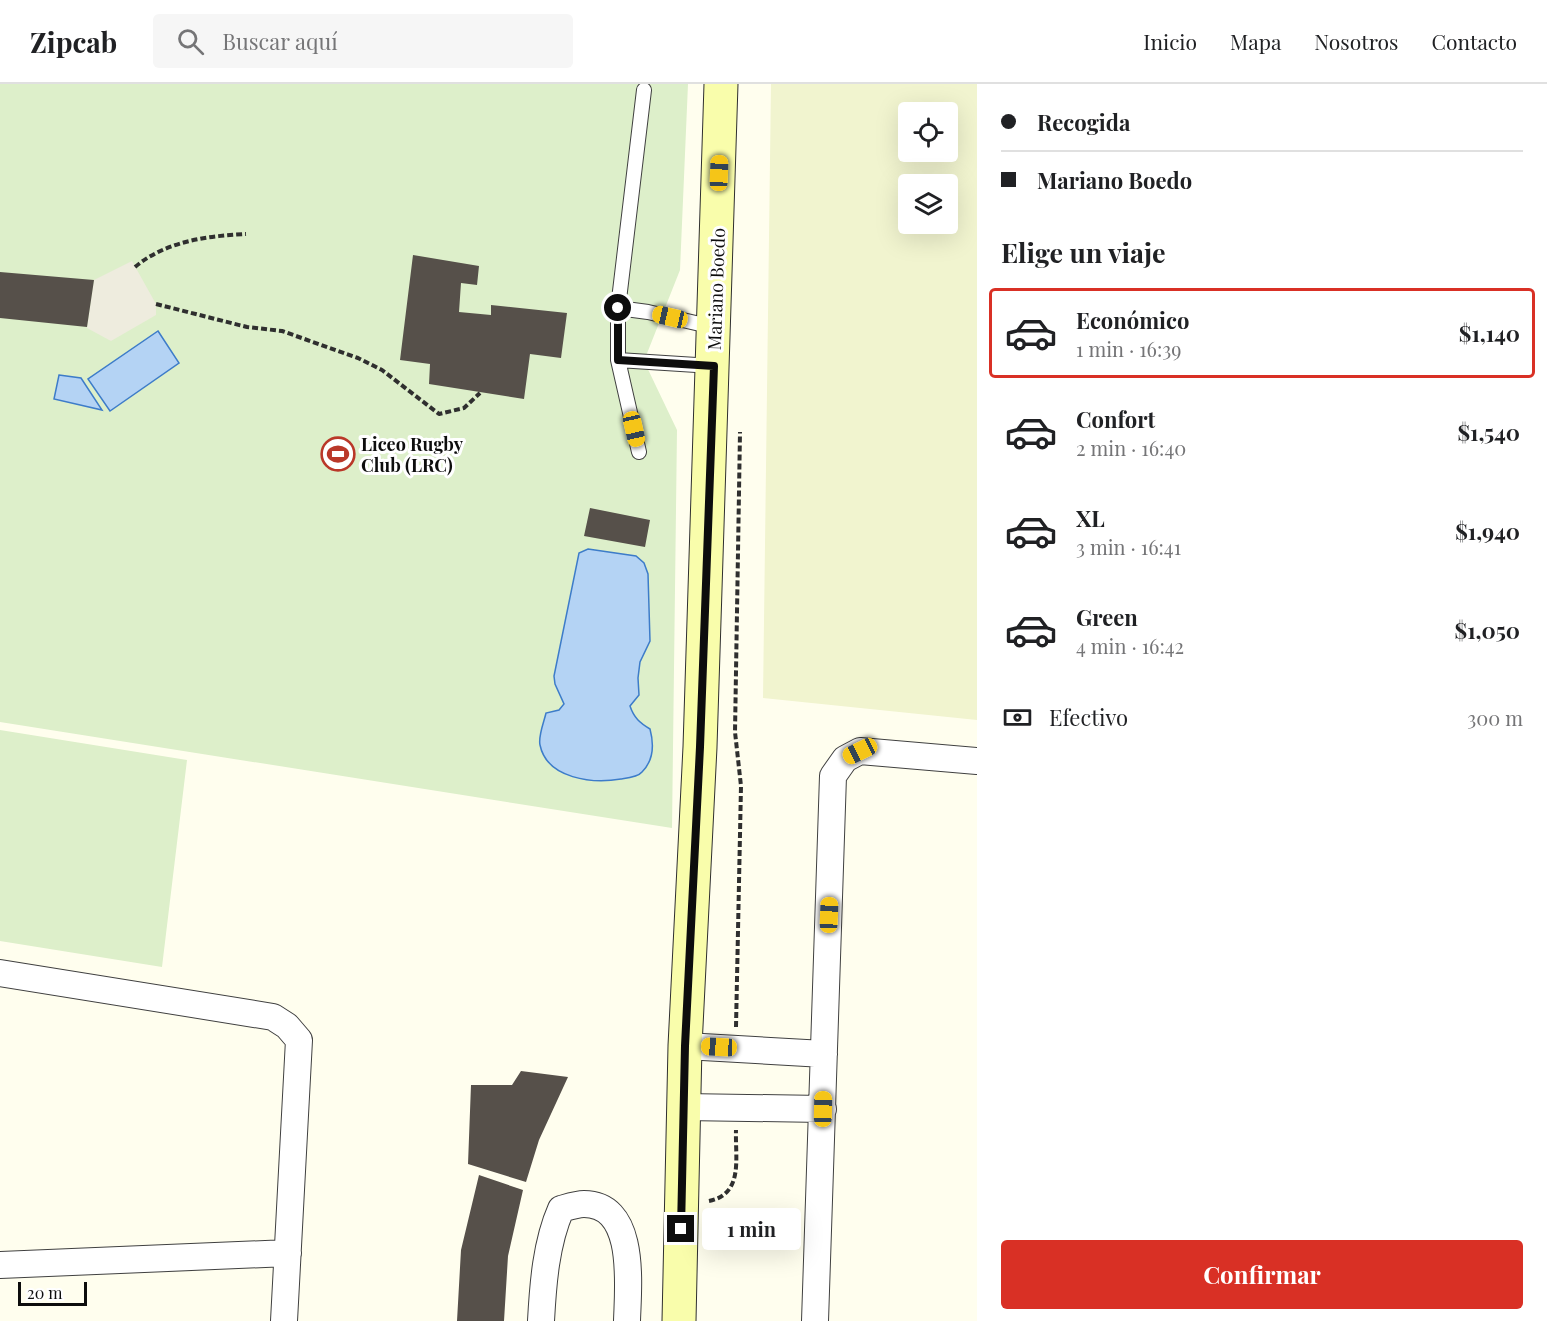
<!DOCTYPE html>
<html lang="es">
<head>
<meta charset="utf-8">
<style>
	body { margin:0; font-family:"Playfair Display",serif; background:#f6f6f6; color:#202124; height:100vh; display:flex; flex-direction:column; font-size:22px; white-space:nowrap }
	* { box-sizing:border-box; margin:0 }
	p { font-size:20px; color:#757577 }
	.icon { flex:none; width:33px; height:33px; fill:none; stroke:currentColor; stroke-width:2; stroke-linecap:round; stroke-linejoin:round }
	.map { position:relative; flex:1; overflow:hidden }
	.sheet { display:flex; flex-direction:column; background:#fff; width:570px }
	.sheet>* { flex:none }
	.top-card { display:grid; align-content:center; height:132px; padding:0 24px; background:#fff }
	.controls { position:absolute; left:898px; top:18px; display:grid; gap:12px }
	.controls a { display:grid; place-items:center; width:60px; height:60px; border-radius:6px; background:#fff; box-shadow:0 6px 24px #0002; font-size:30px }
	.scale { position:absolute; left:18px; bottom:15px; width:69px; box-sizing:border-box; padding-left:6px; border:3px solid #0d0d0d; border-top:0; font-size:16px; line-height:21px; white-space:nowrap; color:#0d0d0d; -webkit-text-stroke:4px #fff; paint-order:stroke }
	.end { position:absolute; width:27px; height:27px; margin:-14px; border:8px solid #0d0d0d; background:#fff; box-shadow:0 0 0 3px #fff }
	.from { border-radius:50% }
	.bubble { position:absolute; height:42px; border-radius:6px; background:#fff; box-shadow:0 6px 24px #0002; font-size:20px; font-weight:700; line-height:42px; text-align:center }
	.car { position:absolute; width:18px; height:36px; margin:-18px -9px; border-radius:8px; box-shadow:0 0 4px 2px #0007; background:linear-gradient(#f5c518 24%,#345 0 40%,#f5c518 0 76%,#345 0 86%,#f5c518 0) }
	.top-card b { display:flex; align-items:center; gap:21px; height:57px; font-size:22px }
	.top-card b+b { border-top:2px solid #e0e0e0 }
	.top-card i { width:15px; height:15px; background:#202124 }
	ul { padding:0; list-style:none }
	li { display:flex; align-items:center; gap:18px; height:90px; margin:0 12px 9px; padding:0 12px; border:3px solid transparent; border-radius:6px }
	li div { flex:1 }
	li b { display:block; font-size:22px }
	li em { font-style:normal; font-weight:700 }
	li.current { border-color:#d93025 }
	li>.icon { width:54px; height:54px; stroke-width:1.5 }
	h2 { padding:0 24px; font-size:27px; line-height:72px }
	.pay { display:flex; align-items:center; gap:15px; height:66px; padding:0 24px; font-size:22px }
	.pay p { margin-inline-start:auto }
	.primary-button { display:flex; gap:12px; margin-top:auto; padding:12px 24px }
	.primary-button a { flex:1; height:69px; border-radius:6px; background:#d93025; color:#fff; font-size:24px; font-weight:700; line-height:69px; text-align:center }
	header { display:flex; align-items:center; gap:36px; box-sizing:border-box; height:84px; padding:0 30px; background:#fff; border-bottom:2px solid #e0e0e0 }
	header strong { font-size:28px }
	nav { display:flex; gap:33px; margin-inline-start:auto; font-size:21px }
	.search { width:420px; height:54px; background:#f6f6f6; display:flex; align-items:center; gap:15px; box-sizing:border-box; padding:0 21px; border-radius:6px; color:#757577; font-size:22px }
	main { display:flex; flex:1; min-height:0 }
	.map>svg:first-child { display:block }
</style>
</head>
<body>
<header>
<strong>Zipcab</strong>
<div class="search"><svg class="icon" aria-label="search" viewBox="0 0 24 24"><circle cx="10" cy="10" r="6"/><path d="M15 15l6 6"/></svg>Buscar aquí</div>
<nav><a>Inicio</a><a>Mapa</a><a>Nosotros</a><a>Contacto</a></nav>
</header>
<main>
<div class="map">
<svg width="977" height="1237" viewBox="0 0 977 1237">
	<rect width="100%" height="100%" fill="#fffeee"/>
	<path fill="#f1f4cf" fill-rule="evenodd" d="M771,0H977V636L763,614ZM909,28H948V68H909ZM909,100H948V140H909Z"/>
	<path fill="#ddefca" d="M0,0H688L680,186L644,277L677,346L672,744L0,638Z
		M0,646L187,676L162,883L0,857Z"/>
	<path fill="#eeecde" d="M132,177L156,220V231L111,257L87,244L94,196Z"/>
	<path fill="#b4d3f4" stroke="#3d7cc9" stroke-width="1.5" d="M158,247L179,279L110,327L88,295Z
		M59,291L81,294L102,326L54,315Z
		M588,465L636,472L644,479L648,490L650,557L640,578L638,594L639,611L630,622C634,634 640,639 650,645C654,660 654,676 642,688C638,693 628,694 621,695C593,700 547,695 540,661C538,652 544,638 546,629L559,626L564,620L555,600L554,592L579,469Z"/>
	<path fill="#56504a" d="M413,171L479,182L477,201L461,199L459,228L491,231V221L567,229L561,274L530,270L524,315L429,300L430,280L400,276Z
		M0,188L94,196L87,243L0,234Z
		M590,424L650,436L645,463L584,452Z
		M521,987L568,993L539,1056L526,1098L468,1080L471,1001H512Z
		M479,1091L523,1106L508,1172L504,1237H457L461,1166Z"/>
	<g fill="none" stroke-linecap="round" stroke-linejoin="round">
		<g stroke="#404040" stroke-width="16">
			<path id="lane" d="M618,224L648,228L713,243
				M618,276L712,282
				M639,368L618,276V224L644,6"/>
		</g>
		<g stroke="#404040" stroke-width="28">
			<path id="street" d="M0,889L273,933L287,942L299,956L284,1237
				M685,962L824,970
				M684,1023L823,1025
				M0,1181L288,1169
				M541,1237C543,1200 546,1159 561,1125C568,1123 577,1120 584,1120C637,1120 628,1202 627,1237
				M815,1237L833,692L845,675L860,667L977,677"/>
		</g>
		<g stroke="#2f2f2f" stroke-width="35">
			<path id="secondary" d="M679,1237L685,962L700,663L721,0"/>
		</g>
		<path stroke="#2f2f2f" stroke-width="4" stroke-dasharray="6 3" stroke-linecap="butt" d="M135,183C166,157 207,152 246,150
			M156,220L247,243L282,247L358,274L382,286L439,330L464,324L480,309
			M736,943L741,702L735,648L740,348
			M709,1117C744,1110 735,1074 736,1046"/>
		<use href="#lane" stroke="#fff" stroke-width="14"/>
		<use href="#street" stroke="#fff" stroke-width="26"/>
		<use href="#secondary" stroke="#f9fdab" stroke-width="33"/>
	</g>
	<g fill="none" stroke-linecap="round" stroke-linejoin="round">
		<path stroke="#0d0d0d" stroke-width="8" d="M618,224V276L714,282L700,663L685,962L681,1145"/>
	</g>
	<defs>
		<g id="stadium-ring" transform="scale(1.725)"><circle r="9.5" fill="#fff" stroke="#ba3829" stroke-width="1.5"/><path d="M0-5a6.5 5 0 1 0 0 10a6.5 5 0 1 0 0-10ZM-3.5-1.8h7v3.6h-7Z" fill="#ba3829"/></g>
	</defs>
	<g fill-rule="evenodd">
		<use href="#stadium-ring" x="338" y="370"/>
	</g>
	<g text-anchor="middle" dominant-baseline="central" stroke-width="6" stroke-linejoin="round" paint-order="stroke">
		<g font-size="18" fill="#0d0d0d" stroke="#fff">
			<text transform="translate(716 205) rotate(-88)">Mariano Boedo</text>
		</g>
		<g font-size="18" font-weight="bold" fill="#0d0d0d" stroke="#fff" text-anchor="start">
			<text x="361" y="360">Liceo Rugby<tspan x="361" dy="21">Club (LRC)</tspan></text>
		</g>
	</g>
</svg>
<div class="controls">
<a><svg class="icon" aria-label="locate" viewBox="0 0 24 24"><circle cx="12" cy="12" r="6"/><path d="M12 2v4M12 18v4M2 12h4M18 12h4"/></svg></a>
<a><svg class="icon" aria-label="layers" viewBox="0 0 24 24"><path d="M12 4l9 5-9 5-9-5zM3 14l9 5 9-5"/></svg></a>
</div>
<div class="scale">20 m</div>
<i class="end from" style="left:618px;top:224px"></i>
<i class="end" style="left:681px;top:1145px"></i>
<div class="bubble" style="left:702px;top:1124px;width:99px">1 min</div>
<i class="car" style="left:719px;top:89px;rotate:2deg"></i>
<i class="car" style="left:670px;top:233px;rotate:283deg"></i>
<i class="car" style="left:634px;top:345px;rotate:167deg"></i>
<i class="car" style="left:860px;top:667px;rotate:244deg"></i>
<i class="car" style="left:829px;top:831px;rotate:2deg"></i>
<i class="car" style="left:719px;top:963px;rotate:273deg"></i>
<i class="car" style="left:823px;top:1025px;rotate:1deg"></i>
</div>
<section class="sheet">
<div class="top-card">
<b><i class="from"></i>Recogida</b>
<b><i></i>Mariano Boedo</b>
</div>
<h2>Elige un viaje</h2>
<ul>
<li class="current"><svg class="icon" aria-label="car" viewBox="0 0 24 24"><path d="M5 17H2v-5l4-1 3-4h7l3 4 3 1v5h-3M9 17h6M6 11h13"/><circle cx="7" cy="17" r="2"/><circle cx="17" cy="17" r="2"/></svg><div><b>Económico</b><p>1 min · 16:39</p></div><em>$1,140</em></li>
<li><svg class="icon" aria-label="car" viewBox="0 0 24 24"><path d="M5 17H2v-5l4-1 3-4h7l3 4 3 1v5h-3M9 17h6M6 11h13"/><circle cx="7" cy="17" r="2"/><circle cx="17" cy="17" r="2"/></svg><div><b>Confort</b><p>2 min · 16:40</p></div><em>$1,540</em></li>
<li><svg class="icon" aria-label="car" viewBox="0 0 24 24"><path d="M5 17H2v-5l4-1 3-4h7l3 4 3 1v5h-3M9 17h6M6 11h13"/><circle cx="7" cy="17" r="2"/><circle cx="17" cy="17" r="2"/></svg><div><b>XL</b><p>3 min · 16:41</p></div><em>$1,940</em></li>
<li><svg class="icon" aria-label="car" viewBox="0 0 24 24"><path d="M5 17H2v-5l4-1 3-4h7l3 4 3 1v5h-3M9 17h6M6 11h13"/><circle cx="7" cy="17" r="2"/><circle cx="17" cy="17" r="2"/></svg><div><b>Green</b><p>4 min · 16:42</p></div><em>$1,050</em></li>
</ul>
<div class="pay"><svg class="icon" aria-label="cash" viewBox="0 0 24 24"><path d="M3 7h18v10H3z"/><circle cx="12" cy="12" r="2"/></svg>Efectivo<p>300 m</p></div>
<div class="primary-button"><a>Confirmar</a></div>
</section>
</main>
</body>
</html>
